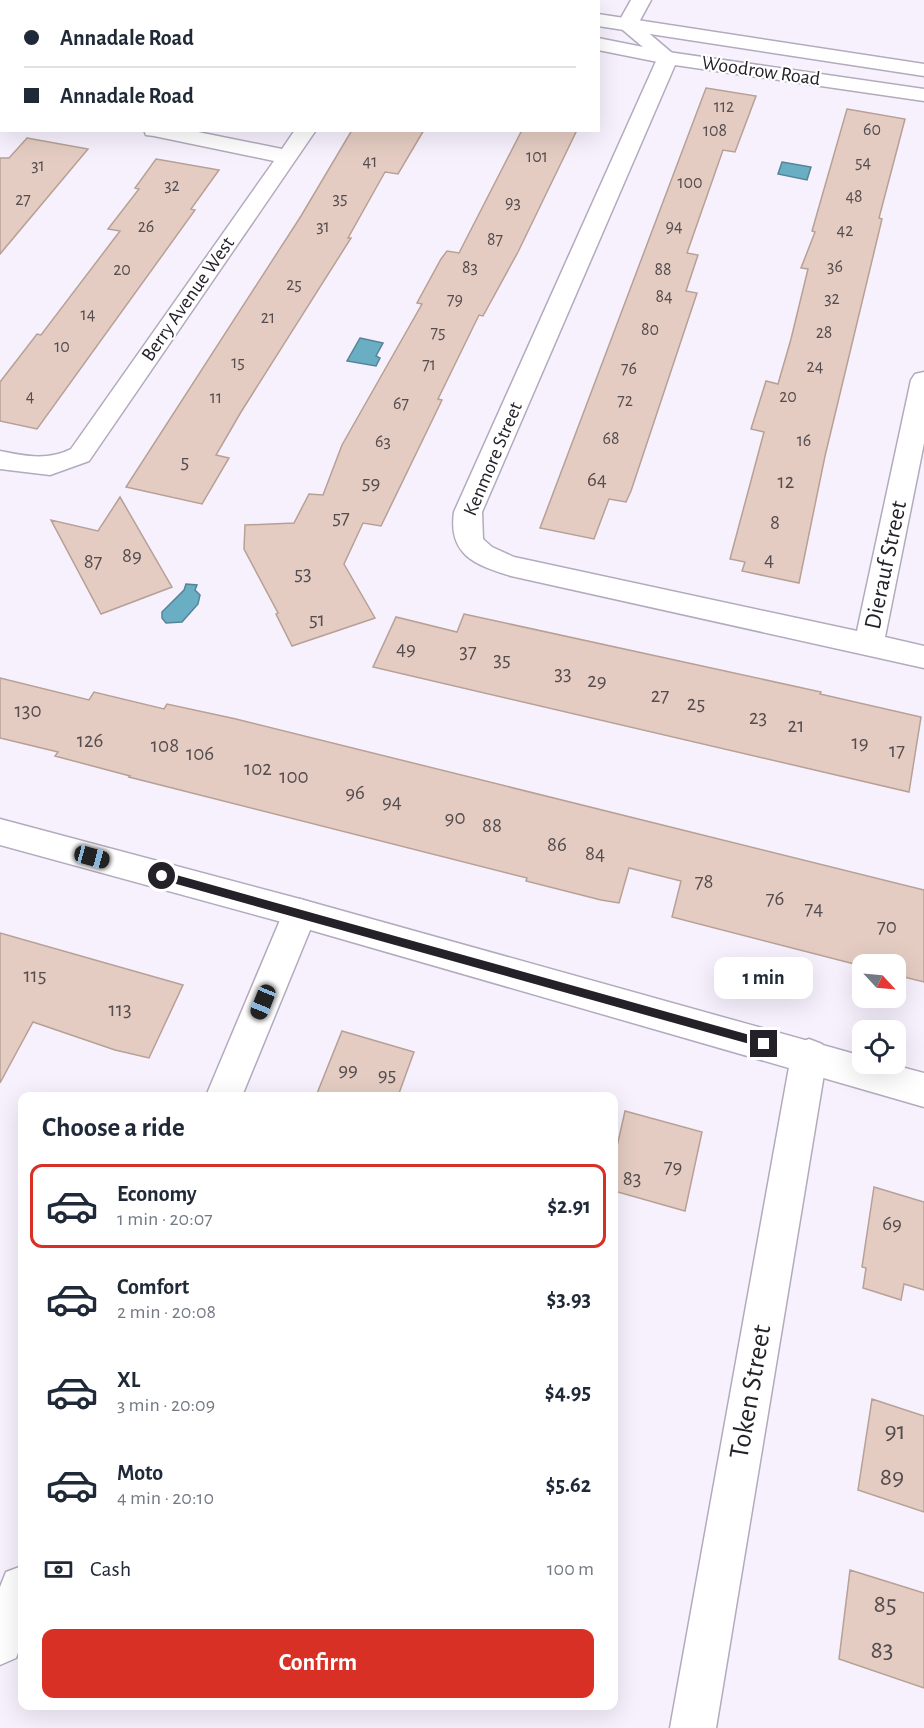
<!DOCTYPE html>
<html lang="en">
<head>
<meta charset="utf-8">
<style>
	body { margin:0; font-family:"Alegreya Sans",sans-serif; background:#f2f2f3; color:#1f2937; height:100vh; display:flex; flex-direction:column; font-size:22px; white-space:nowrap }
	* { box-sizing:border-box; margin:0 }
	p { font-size:20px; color:#747a83 }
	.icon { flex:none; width:33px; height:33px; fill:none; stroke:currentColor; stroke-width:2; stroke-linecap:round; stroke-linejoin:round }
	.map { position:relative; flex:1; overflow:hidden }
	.side { position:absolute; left:18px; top:1092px; width:600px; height:618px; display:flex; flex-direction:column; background:#fff; border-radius:12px; box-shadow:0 6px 24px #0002 }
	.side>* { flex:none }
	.top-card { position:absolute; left:0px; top:0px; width:600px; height:132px; box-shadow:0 6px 24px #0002; display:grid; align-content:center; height:132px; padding:0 24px; background:#fff }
	.needle { width:39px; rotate:116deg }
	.tools { position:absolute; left:852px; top:954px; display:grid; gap:12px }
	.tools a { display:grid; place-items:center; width:54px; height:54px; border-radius:12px; background:#fff; box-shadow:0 6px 24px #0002; font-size:30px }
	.end { position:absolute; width:27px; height:27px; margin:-14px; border:8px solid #252129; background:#fff; box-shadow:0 0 0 3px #fff }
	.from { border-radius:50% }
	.bubble { position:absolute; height:42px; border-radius:12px; background:#fff; box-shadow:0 6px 24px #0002; font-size:20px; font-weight:700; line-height:42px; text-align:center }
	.car { position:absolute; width:18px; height:36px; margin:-18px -9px; border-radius:8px; box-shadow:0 0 4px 2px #0007; background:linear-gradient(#222 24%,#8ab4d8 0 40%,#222 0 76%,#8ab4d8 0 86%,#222 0) }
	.top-card b { display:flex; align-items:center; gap:21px; height:57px; font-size:22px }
	.top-card b+b { border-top:2px solid #e0e1e3 }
	.top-card i { width:15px; height:15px; background:#1f2937 }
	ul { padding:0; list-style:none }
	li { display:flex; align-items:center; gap:18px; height:84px; margin:0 12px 9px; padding:0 12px; border:3px solid transparent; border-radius:12px }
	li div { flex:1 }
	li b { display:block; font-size:22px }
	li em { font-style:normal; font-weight:700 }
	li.on { border-color:#d93025 }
	li>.icon { width:54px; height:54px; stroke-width:1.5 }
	h2 { padding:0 24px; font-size:27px; line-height:72px }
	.pay { display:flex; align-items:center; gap:15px; height:66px; padding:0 24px; font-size:22px }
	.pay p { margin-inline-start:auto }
	.primary-button { display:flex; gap:12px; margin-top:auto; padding:12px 24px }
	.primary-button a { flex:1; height:69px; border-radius:12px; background:#d93025; color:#fff; font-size:24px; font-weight:700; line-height:69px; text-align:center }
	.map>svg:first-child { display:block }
</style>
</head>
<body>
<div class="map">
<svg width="924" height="1728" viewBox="0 0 924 1728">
	<rect width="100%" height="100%" fill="#f7f1fe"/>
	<path fill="#6aaec4" stroke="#558496" stroke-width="1.5" d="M782,162L811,167L807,180L778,174Z
		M360,338L383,343L376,356L380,358L376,366L347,361Z
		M186,584L197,585L195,590L200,595L198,604L182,622L166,623L162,618V612L184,590Z"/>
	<path fill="#e4ccc2" stroke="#b7a096" stroke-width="1.5" d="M706,88L756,96L735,152L723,150L687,253L698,255L686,291L697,293L631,491L626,502L609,499L594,539L540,528Z
		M847,109L905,119L879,218L882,219L825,456L799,583L742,571L745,562L730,559L764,432L751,429L766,381L778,384L791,339L808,269L801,268L815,232L812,231Z
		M352,130H424L398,174L385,172L348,238H351L241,412L216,455L229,458L202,504L126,487L301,216Z
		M522,130H577L518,252L483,316L479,315L438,399L442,400L381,526L363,523L344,564L375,618L292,646L276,614L278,613L244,549L245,525L294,523L309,494L323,495L342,445L422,304L417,303L441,259L447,251L459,253Z
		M27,138L88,149L0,254V158H9Z
		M156,159L219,170L191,209L195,210L37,429L0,421V382L37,334L41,335L120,231L108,229L139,189L135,188Z
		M120,497L172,587L101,614L51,520L98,531Z
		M464,614L821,692L820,694L921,717L909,792L373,667L396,617L457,632Z
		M0,678L89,700L94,692L164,709L167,704L236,719L924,890V982L896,975V964L862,966L672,917L681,881L629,868L619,903L601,900L526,881L527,878L129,777L130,776L55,756L58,752L0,738Z
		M0,933L183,985L149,1058L115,1050L33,1022L0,1083Z
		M342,1031L414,1052L398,1096H316Z
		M625,1111L702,1132L685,1211L614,1191V1160Z
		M874,1187L924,1202V1290L904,1284L901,1300L863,1288L866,1268L862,1267Z
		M872,1399L924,1416V1512L858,1490Z
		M850,1570L924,1593V1688L839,1659Z"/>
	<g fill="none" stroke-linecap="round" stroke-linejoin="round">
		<g stroke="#b3aabe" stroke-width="3">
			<path id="street" d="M391,0H411L391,2Z
				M631,0H651L638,24L678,58L482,512L483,539L492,547L514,557L857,631L911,380L915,374L924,372V443L885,637L924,646V668L511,576C475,565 448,555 454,512L657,59L617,25Z
				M0,103H2L0,117Z
				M144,130H188L282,149L295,130H316L89,461L50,475L0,469V451C25,456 47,461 71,449L274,161L154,136L146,135Z
				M300,899L312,903L317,913L242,1096H206L283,913L288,903Z
				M809,1039L822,1044L827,1056L716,1728H670L791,1056L796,1044Z
				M22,1566V1642L16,1658L0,1665V1587L6,1572Z"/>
		</g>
		<g stroke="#b3aabe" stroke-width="3">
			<path id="secondary" d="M334,0H360L361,2H335Z
				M471,0H498L499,2H472Z
				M598,14L924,64V76L598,26Z
				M598,38L668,52L924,89V101L668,64L598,50Z
				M0,819L300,899L862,1056V1064H890L924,1073V1107L300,927L0,845Z"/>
		</g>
		<use href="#street" fill="#fff" fill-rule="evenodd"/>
		<use href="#secondary" fill="#fff" fill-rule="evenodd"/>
	</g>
	<path fill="#252129" d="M162,871L764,1039L770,1044L764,1048L162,880L157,876Z"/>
	<g text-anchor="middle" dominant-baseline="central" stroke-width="4.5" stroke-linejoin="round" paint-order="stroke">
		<g font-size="18" fill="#554c4f">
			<text x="724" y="107">112</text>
			<text x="872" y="130">60</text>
			<text x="715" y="131">108</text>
			<text x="537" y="157">101</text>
			<text x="370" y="162">41</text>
			<text x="863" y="163">54</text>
			<text x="38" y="166">31</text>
			<text x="690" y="183">100</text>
			<text x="172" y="186">32</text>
			<text x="854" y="197">48</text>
			<text x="340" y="199">35</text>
			<text x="23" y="200">27</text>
			<text x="513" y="203">93</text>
			<text x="146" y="227">26</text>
			<text x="323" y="227">31</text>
			<text x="674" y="227">94</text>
			<text x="845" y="231">42</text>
			<text x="495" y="240">87</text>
			<text x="835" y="267">36</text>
			<text x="470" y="268">83</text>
			<text x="122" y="270">20</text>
			<text x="663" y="270">88</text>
			<text x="294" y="285">25</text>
			<text x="664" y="297">84</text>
			<text x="832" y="299">32</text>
			<text x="455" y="300">79</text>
			<text x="88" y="315">14</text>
			<text x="268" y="318">21</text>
			<text x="650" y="330">80</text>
			<text x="438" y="333">75</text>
			<text x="824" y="333">28</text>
			<text x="62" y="347">10</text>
			<text x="238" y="363">15</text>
			<text x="429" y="365">71</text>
			<text x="815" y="367">24</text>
			<text x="629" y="369">76</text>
			<text x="30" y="397">4</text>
			<text x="788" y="397">20</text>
			<text x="216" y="398">11</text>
			<text x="625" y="401">72</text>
			<text x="401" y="404">67</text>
			<text x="611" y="439">68</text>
			<text x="804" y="441">16</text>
			<text x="383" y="442">63</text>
		</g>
		<g font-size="20" fill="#252129" stroke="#fff">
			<text transform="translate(761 71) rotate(8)">Woodrow Road</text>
			<text transform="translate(188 299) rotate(-55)">Berry Avenue West</text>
			<text transform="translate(493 459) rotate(-67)">Kenmore Street</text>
		</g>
		<g font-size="21" fill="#554c4f">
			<text x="185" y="461">5</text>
			<text x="597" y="479">64</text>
			<text x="786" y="481">12</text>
			<text x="371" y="482">59</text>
			<text x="341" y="517">57</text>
			<text x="775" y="522">8</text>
			<text x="132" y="555">89</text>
			<text x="769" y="559">4</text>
			<text x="93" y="561">87</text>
			<text x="303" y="573">53</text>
			<text x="317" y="619">51</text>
			<text x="406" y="648">49</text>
			<text x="468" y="651">37</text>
			<text x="502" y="659">35</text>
			<text x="563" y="673">33</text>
			<text x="597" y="680">29</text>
			<text x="660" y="695">27</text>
			<text x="696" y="703">25</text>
			<text x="28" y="710">130</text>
			<text x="758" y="717">23</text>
			<text x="796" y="725">21</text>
			<text x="90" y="740">126</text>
			<text x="860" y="742">19</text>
			<text x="165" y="745">108</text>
			<text x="897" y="750">17</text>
			<text x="200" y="753">106</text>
			<text x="258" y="768">102</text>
			<text x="294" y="776">100</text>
			<text x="355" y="792">96</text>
			<text x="392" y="801">94</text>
			<text x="455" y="817">90</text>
			<text x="492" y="825">88</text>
			<text x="557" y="844">86</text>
			<text x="595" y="853">84</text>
			<text x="704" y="881">78</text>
			<text x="775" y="898">76</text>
			<text x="814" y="908">74</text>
			<text x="887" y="926">70</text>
			<text x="35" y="975">115</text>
			<text x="120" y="1009">113</text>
			<text x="348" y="1069">99</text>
			<text x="387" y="1074">95</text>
			<text x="673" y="1166">79</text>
			<text x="632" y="1178">83</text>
			<text x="892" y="1223">69</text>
		</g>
		<g font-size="24" fill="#252129" stroke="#fff">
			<text transform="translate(886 565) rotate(-78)">Dierauf Street</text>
		</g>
		<g font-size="26" fill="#554c4f">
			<text x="895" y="1431">91</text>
			<text x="892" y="1477">89</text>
			<text x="885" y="1604">85</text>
			<text x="882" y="1650">83</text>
		</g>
		<g font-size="28" fill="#252129" stroke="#fff">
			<text transform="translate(751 1392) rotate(-80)">Token Street</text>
		</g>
	</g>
</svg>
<div class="tools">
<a><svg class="needle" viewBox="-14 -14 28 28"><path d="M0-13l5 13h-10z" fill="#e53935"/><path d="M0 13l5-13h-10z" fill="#747a83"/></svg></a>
<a><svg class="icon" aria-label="locate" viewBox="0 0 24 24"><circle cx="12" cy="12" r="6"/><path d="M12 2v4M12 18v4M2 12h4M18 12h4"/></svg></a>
</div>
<i class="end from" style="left:162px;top:876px"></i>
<i class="end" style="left:764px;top:1044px"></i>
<div class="bubble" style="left:714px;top:957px;width:99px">1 min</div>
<i class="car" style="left:92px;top:857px;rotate:105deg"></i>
<i class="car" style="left:263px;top:1002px;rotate:202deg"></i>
<div class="top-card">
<b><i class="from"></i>Annadale Road</b>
<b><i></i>Annadale Road</b>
</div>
<section class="side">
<h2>Choose a ride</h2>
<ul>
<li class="on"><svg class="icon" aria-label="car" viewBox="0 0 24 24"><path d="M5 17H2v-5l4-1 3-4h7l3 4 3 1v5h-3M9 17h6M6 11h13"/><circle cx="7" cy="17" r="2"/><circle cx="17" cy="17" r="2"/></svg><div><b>Economy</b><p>1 min · 20:07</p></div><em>$2.91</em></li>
<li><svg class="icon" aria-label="car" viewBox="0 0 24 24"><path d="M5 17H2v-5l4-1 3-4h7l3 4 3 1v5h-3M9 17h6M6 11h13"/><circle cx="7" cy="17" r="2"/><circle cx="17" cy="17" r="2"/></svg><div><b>Comfort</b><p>2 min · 20:08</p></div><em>$3.93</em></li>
<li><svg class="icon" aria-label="car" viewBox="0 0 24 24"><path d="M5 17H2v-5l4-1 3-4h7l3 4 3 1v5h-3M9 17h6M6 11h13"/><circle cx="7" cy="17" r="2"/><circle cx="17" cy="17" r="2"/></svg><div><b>XL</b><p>3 min · 20:09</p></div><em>$4.95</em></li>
<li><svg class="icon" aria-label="car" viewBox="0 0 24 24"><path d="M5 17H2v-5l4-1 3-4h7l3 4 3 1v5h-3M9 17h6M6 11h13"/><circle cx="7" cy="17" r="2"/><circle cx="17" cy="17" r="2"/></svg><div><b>Moto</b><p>4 min · 20:10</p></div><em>$5.62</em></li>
</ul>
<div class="pay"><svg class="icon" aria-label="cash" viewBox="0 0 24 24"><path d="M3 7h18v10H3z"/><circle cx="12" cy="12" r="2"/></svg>Cash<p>100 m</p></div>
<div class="primary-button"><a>Confirm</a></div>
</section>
</div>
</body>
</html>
